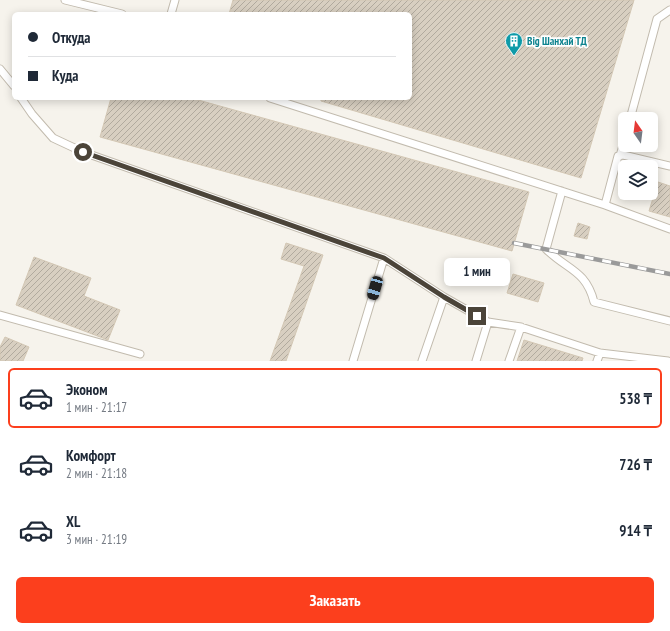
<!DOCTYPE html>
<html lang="ru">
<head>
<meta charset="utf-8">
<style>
	body { margin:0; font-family:"PT Sans Narrow",sans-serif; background:#f6f6f7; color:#1f2937; height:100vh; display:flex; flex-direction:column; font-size:15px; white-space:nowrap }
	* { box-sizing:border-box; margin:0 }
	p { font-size:13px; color:#747a83 }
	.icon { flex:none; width:22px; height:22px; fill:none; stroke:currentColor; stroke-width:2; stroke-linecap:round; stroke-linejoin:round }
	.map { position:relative; height:361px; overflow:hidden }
	.details { display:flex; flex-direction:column; background:#fff; flex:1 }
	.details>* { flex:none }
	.hud { position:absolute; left:12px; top:12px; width:400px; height:88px; border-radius:6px; box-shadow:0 2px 10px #0003; display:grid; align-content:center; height:88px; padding:0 16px; background:#fff }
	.needle { width:26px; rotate:346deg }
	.tools { position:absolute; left:618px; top:112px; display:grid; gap:8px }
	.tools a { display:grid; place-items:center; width:40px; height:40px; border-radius:6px; background:#fff; box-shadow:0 2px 10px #0003; font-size:20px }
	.end { position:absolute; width:18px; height:18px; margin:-9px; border:5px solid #4b4439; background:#fff; box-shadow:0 0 0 2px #fff }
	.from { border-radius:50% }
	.bubble { position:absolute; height:28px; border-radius:6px; background:#fff; box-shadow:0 2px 10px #0003; font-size:13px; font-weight:700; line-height:28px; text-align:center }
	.car { position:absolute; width:12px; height:24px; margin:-12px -6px; border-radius:5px; box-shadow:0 0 3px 1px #0007; background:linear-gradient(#222 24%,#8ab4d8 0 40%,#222 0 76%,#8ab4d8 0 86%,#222 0) }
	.hud b { display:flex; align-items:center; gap:14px; height:38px; font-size:15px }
	.hud b+b { border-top:1px solid #e0e1e3 }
	.hud i { width:10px; height:10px; background:#1f2937 }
	ul { padding:7px 0 0; list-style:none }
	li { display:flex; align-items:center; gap:12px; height:60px; margin:0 8px 6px; padding:0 8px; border:2px solid transparent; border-radius:6px }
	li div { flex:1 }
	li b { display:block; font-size:15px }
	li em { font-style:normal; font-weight:700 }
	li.selected { border-color:#fc3f1d }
	li>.icon { width:36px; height:36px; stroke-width:1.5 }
	.cta { display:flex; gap:8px; margin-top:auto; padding:8px 16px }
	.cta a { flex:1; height:46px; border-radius:6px; background:#fc3f1d; color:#fff; font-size:16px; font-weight:700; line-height:46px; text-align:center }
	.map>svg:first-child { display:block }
</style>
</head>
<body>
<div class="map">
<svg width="670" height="361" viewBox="0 0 670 361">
	<defs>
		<pattern id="building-hatch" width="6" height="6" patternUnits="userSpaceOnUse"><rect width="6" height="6" fill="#d8cfc1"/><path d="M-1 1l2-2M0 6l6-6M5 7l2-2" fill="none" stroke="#b1aa9e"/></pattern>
	</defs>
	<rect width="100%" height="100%" fill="#f6f3ec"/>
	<path fill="url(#building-hatch)" stroke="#d3c7b4" d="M233,0H634L581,178L321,101V98H410V14H229Z
		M111,98H191L529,192L512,251L100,137Z
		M658,182L670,186V217L649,211Z
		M578,223L590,227L587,239L574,236Z
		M286,243L323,255L286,361H270L304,266L281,259Z
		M34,257L91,278L84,296L120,310L108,340L16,305Z
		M513,274L544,283L538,302L507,293Z
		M5,337L29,347L23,361H0V347Z
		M524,340L583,358L582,361H517Z"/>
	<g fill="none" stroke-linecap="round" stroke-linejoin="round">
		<g stroke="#c2bbae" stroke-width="9">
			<path id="service" d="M65,0L122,14
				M171,14L175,0
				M0,69L14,86
				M21,98L32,114L53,138L83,152L384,258L444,297L488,322L521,327
				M270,98L605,205L618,156L623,155L670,166
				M630,119L657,19L670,10
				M620,156L625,138
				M562,191L546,249C567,270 586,270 594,302L670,321
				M605,205L670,229
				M0,315L140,354
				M353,361L384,258
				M422,361L444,297
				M476,361L488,322
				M509,361L521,327L600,353L668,361
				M597,361L600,353"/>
		</g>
		<use href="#service" stroke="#fff" stroke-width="7"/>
		<g stroke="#9a9a9a" stroke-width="4.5">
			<path id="rail" d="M514,243L670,274"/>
		</g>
		<use href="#rail" stroke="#fff" stroke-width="3" stroke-dasharray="9" stroke-linecap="butt"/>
	</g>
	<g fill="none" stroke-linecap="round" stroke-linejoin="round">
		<path stroke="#4b4439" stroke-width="5" d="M83,152L384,258L444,297L477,316"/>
	</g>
	<defs>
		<g id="building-pin" transform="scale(0.9)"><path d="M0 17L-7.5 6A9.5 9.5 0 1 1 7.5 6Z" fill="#0f9aa8" stroke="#fff"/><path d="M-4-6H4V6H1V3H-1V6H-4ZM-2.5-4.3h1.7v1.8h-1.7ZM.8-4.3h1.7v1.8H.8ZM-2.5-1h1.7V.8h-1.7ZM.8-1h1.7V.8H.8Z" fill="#fff"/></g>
	</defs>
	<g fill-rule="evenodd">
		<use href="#building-pin" x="514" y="41"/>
	</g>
	<g text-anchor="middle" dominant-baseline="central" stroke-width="3.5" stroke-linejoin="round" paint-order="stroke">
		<g font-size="11" font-weight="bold" fill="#0d838f" stroke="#fff" text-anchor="start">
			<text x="527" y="41">Big Шанхай ТД</text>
		</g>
	</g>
</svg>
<div class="tools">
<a><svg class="needle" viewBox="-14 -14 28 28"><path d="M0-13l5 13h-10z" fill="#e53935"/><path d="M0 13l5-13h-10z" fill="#747a83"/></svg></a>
<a><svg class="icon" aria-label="layers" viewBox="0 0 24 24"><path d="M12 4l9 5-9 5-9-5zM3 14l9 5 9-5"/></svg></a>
</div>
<i class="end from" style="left:83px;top:152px"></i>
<i class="end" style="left:477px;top:316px"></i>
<div class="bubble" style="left:444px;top:258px;width:66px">1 мин</div>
<i class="car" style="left:375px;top:288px;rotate:196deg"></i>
<div class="hud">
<b><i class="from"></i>Откуда</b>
<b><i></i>Куда</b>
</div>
</div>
<section class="details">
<ul>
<li class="selected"><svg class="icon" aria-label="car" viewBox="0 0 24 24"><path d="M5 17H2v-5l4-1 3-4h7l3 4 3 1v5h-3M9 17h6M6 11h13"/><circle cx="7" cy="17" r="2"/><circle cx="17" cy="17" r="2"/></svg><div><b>Эконом</b><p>1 мин · 21:17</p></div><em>538 ₸</em></li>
<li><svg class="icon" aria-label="car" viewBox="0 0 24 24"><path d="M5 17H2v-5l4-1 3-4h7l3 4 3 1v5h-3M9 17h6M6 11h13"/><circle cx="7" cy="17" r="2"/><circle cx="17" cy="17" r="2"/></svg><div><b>Комфорт</b><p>2 мин · 21:18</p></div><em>726 ₸</em></li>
<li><svg class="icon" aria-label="car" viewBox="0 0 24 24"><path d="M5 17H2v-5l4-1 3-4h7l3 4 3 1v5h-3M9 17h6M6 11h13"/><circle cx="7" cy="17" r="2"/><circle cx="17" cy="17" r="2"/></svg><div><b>XL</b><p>3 мин · 21:19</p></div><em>914 ₸</em></li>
</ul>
<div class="cta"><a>Заказать</a></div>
</section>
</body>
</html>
